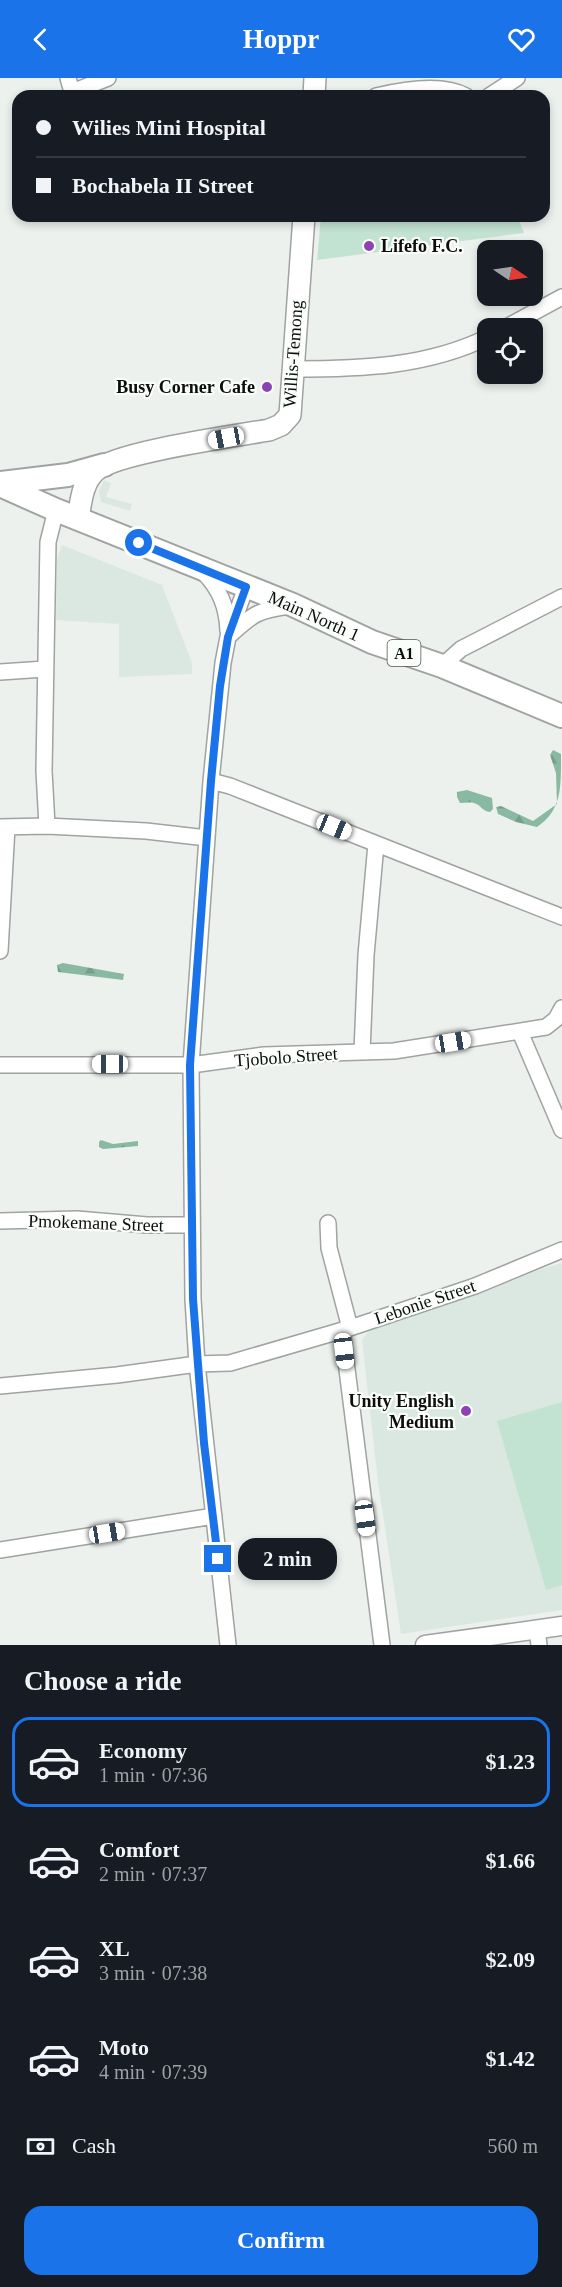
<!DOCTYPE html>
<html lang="en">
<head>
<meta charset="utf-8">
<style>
	body { margin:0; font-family:Georgia,serif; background:#242831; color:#f1f3f6; height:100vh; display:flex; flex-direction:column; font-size:22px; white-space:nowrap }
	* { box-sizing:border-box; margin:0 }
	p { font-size:20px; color:#9ea1a6 }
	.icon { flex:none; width:33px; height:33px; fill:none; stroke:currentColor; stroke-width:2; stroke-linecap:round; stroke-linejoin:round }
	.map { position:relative; height:1567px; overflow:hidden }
	.drawer { display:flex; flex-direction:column; background:#171b24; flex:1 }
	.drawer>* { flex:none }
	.top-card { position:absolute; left:12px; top:12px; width:538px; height:132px; border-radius:18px; box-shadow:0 3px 9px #0003; display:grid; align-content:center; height:132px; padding:0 24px; background:#171b24 }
	.needle { width:39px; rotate:103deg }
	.tools { position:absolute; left:477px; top:162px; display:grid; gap:12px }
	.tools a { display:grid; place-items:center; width:66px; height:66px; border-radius:12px; background:#171b24; box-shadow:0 3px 9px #0003; font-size:30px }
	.end { position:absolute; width:27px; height:27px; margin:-14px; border:8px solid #1a73e8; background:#fff; box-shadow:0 0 0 3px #fff }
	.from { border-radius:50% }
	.bubble { position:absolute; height:42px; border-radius:18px; background:#171b24; box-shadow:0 3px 9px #0003; font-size:20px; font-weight:600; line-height:42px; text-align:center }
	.car { position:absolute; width:18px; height:36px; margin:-18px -9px; border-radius:8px; box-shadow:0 0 4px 2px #0007; background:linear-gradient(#fff 24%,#345 0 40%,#fff 0 76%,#345 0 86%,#fff 0) }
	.top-card b { display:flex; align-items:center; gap:21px; height:57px; font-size:22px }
	.top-card b+b { border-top:2px solid #363941 }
	.top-card i { width:15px; height:15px; background:#f1f3f6 }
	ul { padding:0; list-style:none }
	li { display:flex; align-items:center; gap:18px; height:90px; margin:0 12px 9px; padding:0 12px; border:3px solid transparent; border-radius:18px }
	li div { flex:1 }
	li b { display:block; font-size:22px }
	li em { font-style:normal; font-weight:600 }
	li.active { border-color:#1a73e8 }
	li>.icon { width:54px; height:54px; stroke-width:1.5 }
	h2 { padding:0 24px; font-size:27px; line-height:72px }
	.pay { display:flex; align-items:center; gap:15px; height:66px; padding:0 24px; font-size:22px }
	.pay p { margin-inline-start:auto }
	.action { display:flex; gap:12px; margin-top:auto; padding:12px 24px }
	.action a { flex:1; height:69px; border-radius:18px; background:#1a73e8; color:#fff; font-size:24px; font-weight:600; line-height:69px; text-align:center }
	header { display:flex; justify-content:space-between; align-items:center; height:78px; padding:0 24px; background:#1a73e8; color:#fff; font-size:27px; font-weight:600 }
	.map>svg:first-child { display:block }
</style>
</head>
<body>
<header><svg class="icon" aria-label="back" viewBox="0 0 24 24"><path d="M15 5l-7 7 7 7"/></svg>Hoppr<svg class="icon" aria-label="heart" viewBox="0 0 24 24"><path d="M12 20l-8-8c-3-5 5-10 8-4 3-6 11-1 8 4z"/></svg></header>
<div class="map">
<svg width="562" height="1567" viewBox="0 0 562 1567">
	<defs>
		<pattern id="forest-firs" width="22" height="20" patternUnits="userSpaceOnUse" patternTransform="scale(1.5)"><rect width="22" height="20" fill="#89baa1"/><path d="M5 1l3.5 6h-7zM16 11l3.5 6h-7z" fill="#759f89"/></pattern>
	</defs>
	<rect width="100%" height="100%" fill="#ecf1ee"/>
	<path fill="#dbe8e1" d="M104,402L111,405L106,419L132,426L130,433L101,424L99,414Z
		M62,467L162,507L192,585V596L119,599V546L56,542L57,481Z
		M562,1185V1532L401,1556L378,1404L362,1262L371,1250L409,1240L499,1204Z"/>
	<path fill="url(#forest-firs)" d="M553,672L561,676C561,710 562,732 537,749L516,744L498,736L496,729L501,728L533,743L557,726L556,695L550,677Z
		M467,712L492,720L493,731L490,734C482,733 481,727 474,725C470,724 465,725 460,725L457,719V714Z
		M63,885L124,896L123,902L58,894L57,887Z
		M101,1062L113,1066L138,1063V1068L103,1071L99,1069V1064Z"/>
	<path fill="#c3e3d2" d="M321,138H517L524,155L317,182Z
		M562,1324V1507L546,1512L497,1343Z"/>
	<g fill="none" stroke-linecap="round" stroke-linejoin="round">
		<g stroke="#9fa3a1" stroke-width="18">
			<path id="minor" d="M68,0L72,14L108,0
				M376,18C401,12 443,5 466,18
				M489,18L517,0
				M505,250L562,219
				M294,291C360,291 427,289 488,259
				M203,494C220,511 227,529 228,553
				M230,557C253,536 258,532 290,528
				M442,588L461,571L562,519
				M0,594L45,591
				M211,703L230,708L562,839
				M47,748L146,753L207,760
				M0,749L47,748L44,693L48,464L56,432
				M0,873L7,749
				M520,954L562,1052
				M362,974L366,877L376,766
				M0,987H191L264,977L394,973L546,949L556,941L562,930
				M0,1143L77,1141L147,1147H192
				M328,1145L329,1170L350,1250
				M342,1252L382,1567
				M0,1308L117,1297L197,1286L230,1285L350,1250L475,1208L562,1172
				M0,1472L214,1438
				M537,1552L539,1567
				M228,1567L197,1286L193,1221L191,987L211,703L223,585L228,559L246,509"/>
		</g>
		<g stroke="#9fa3a1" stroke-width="21">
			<path id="tertiary" d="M425,1567L562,1548"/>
		</g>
		<g stroke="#9fa3a1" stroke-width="24">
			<path id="secondary" d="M314,18L315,0
				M78,440C81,424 82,405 95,393C116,374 235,358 269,352L281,347L290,337L304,138"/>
		</g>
		<g stroke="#9fa3a1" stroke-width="26">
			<path id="primary" d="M0,405L68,397L104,387
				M0,407L56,432L293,527L372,564L442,588L562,638"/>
		</g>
		<use href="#minor" stroke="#fff" stroke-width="15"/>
		<use href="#tertiary" stroke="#fff" stroke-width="18"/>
		<use href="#secondary" stroke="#fff" stroke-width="21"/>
		<use href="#primary" stroke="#fff" stroke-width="22"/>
	</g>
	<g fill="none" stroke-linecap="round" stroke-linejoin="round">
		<path stroke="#1a73e8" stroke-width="8" d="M139,465L246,509L228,559L220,608L211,703L190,987L193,1221L204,1365L218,1481"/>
	</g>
	<g fill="#8c42b4" stroke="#f9fefb" stroke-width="2">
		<circle cx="369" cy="168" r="6"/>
		<circle cx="267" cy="309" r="6"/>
		<circle cx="466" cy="1333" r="6"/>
	</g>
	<g text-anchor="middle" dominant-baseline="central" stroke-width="4.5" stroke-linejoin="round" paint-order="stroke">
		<rect fill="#f9fefb" stroke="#535554" stroke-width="1.5" x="387.5" y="562" width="33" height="26" rx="4.5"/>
		<g font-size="16" font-weight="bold" fill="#0c0d0c">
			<text x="404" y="575">A1</text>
		</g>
		<g font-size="18" font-weight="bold" fill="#0c0d0c" stroke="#f9fefb" text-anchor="end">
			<text x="381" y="168" text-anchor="start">Lifefo F.C.</text>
			<text x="255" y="309">Busy Corner Cafe</text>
			<text x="454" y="1323">Unity English<tspan x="454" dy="21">Medium</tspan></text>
		</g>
		<g font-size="18" fill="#0c0d0c" stroke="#f9fefb">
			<text transform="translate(293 276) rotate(-86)">Willis-Temong</text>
			<text transform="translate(314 538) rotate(24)">Main North 1</text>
			<text transform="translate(286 979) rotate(-4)">Tjobolo Street</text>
			<text transform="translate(96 1145) rotate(2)">Pmokemane Street</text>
			<text transform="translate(425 1224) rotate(-19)">Lebonie Street</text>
		</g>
	</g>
</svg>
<div class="tools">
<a><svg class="needle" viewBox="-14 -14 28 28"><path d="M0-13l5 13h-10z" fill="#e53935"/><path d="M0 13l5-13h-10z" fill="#9ea1a6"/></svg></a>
<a><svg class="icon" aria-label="locate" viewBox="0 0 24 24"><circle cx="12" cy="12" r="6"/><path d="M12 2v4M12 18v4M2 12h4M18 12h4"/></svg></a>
</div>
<i class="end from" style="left:139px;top:465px"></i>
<i class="end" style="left:218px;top:1481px"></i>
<div class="bubble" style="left:238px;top:1460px;width:99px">2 min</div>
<i class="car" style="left:226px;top:360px;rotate:259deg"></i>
<i class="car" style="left:334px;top:749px;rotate:112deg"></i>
<i class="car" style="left:453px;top:964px;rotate:81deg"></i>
<i class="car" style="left:110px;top:986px;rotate:270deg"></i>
<i class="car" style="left:344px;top:1273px;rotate:173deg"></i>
<i class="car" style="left:365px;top:1440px;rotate:172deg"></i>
<i class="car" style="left:107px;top:1455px;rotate:81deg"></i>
<div class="top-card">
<b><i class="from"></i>Wilies Mini Hospital</b>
<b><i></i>Bochabela II Street</b>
</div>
</div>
<section class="drawer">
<h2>Choose a ride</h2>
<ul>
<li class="active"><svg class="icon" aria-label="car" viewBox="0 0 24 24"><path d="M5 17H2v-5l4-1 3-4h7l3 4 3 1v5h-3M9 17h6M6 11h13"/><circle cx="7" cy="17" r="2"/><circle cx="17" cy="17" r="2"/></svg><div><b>Economy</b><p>1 min · 07:36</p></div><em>$1.23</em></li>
<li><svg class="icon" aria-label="car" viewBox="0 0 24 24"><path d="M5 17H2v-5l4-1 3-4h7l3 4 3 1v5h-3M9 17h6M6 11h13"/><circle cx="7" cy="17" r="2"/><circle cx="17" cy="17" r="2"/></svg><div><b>Comfort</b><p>2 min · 07:37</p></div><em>$1.66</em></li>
<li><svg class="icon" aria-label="car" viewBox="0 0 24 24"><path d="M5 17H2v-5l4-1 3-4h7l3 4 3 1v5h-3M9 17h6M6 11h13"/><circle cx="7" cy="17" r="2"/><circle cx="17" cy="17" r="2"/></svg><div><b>XL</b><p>3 min · 07:38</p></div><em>$2.09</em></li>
<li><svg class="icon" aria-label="car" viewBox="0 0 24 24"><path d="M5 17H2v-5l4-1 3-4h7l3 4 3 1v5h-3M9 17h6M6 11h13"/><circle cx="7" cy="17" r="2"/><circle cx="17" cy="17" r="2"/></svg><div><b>Moto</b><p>4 min · 07:39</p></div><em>$1.42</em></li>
</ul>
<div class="pay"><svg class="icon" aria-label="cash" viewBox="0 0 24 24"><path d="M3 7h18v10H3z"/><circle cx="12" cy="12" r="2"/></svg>Cash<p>560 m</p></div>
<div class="action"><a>Confirm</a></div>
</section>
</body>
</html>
